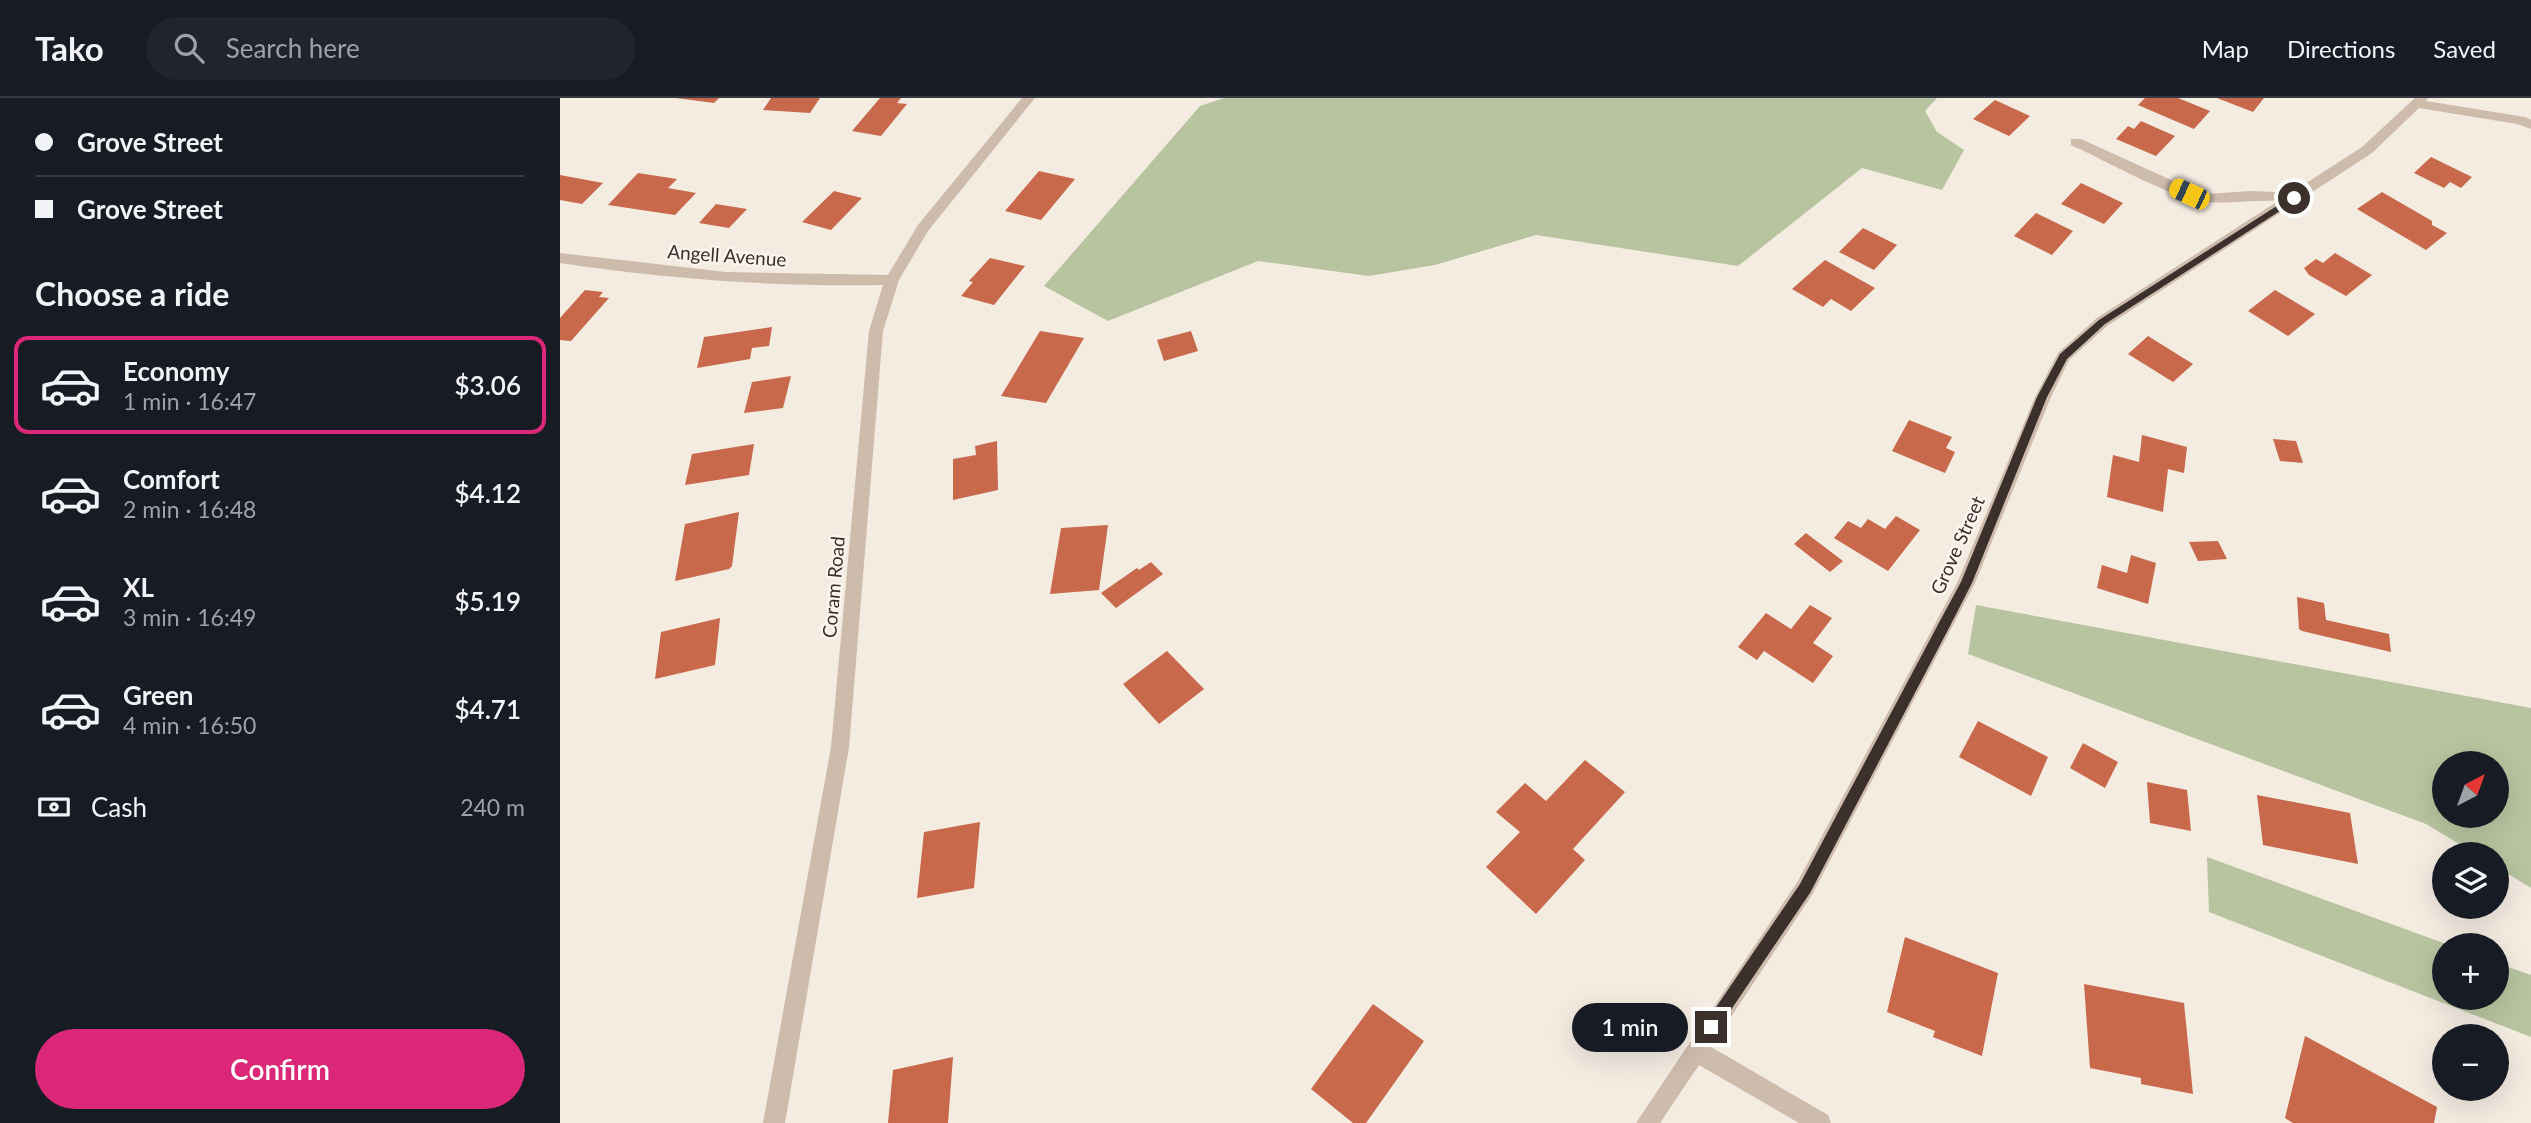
<!DOCTYPE html>
<html lang="en">
<head>
<meta charset="utf-8">
<style>
	body { margin:0; font-family:Lato,sans-serif; background:#20242c; color:#f1f3f6; height:100vh; display:flex; flex-direction:column; font-size:26px; white-space:nowrap }
	* { box-sizing:border-box; margin:0 }
	p { font-size:23px; color:#9ea1a6 }
	.icon { flex:none; width:38px; height:38px; fill:none; stroke:currentColor; stroke-width:2; stroke-linecap:round; stroke-linejoin:round }
	.map { position:relative; flex:1; overflow:hidden }
	.sheet { display:flex; flex-direction:column; background:#171b24; width:560px }
	.sheet>* { flex:none }
	.guide { display:grid; align-content:center; height:154px; padding:0 35px; background:#171b24 }
	.needle { width:46px; rotate:41deg }
	.controls { position:absolute; left:1872px; top:653px; display:grid; gap:14px }
	.controls a { display:grid; place-items:center; width:77px; height:77px; border-radius:50%; background:#171b24; box-shadow:0 7px 28px #0002; font-size:35px }
	.end { position:absolute; width:32px; height:32px; margin:-16px; border:9px solid #3b302b; background:#fff; box-shadow:0 0 0 4px #fff }
	.from { border-radius:50% }
	.bubble { position:absolute; height:49px; border-radius:24px; background:#171b24; box-shadow:0 7px 28px #0002; font-size:23px; font-weight:600; line-height:49px; text-align:center }
	.car { position:absolute; width:21px; height:42px; margin:-21px -10px; border-radius:9px; box-shadow:0 0 5px 2px #0007; background:linear-gradient(#f5c518 24%,#345 0 40%,#f5c518 0 76%,#345 0 86%,#f5c518 0) }
	.guide b { display:flex; align-items:center; gap:24px; height:66px; font-size:26px }
	.guide b+b { border-top:2px solid #363941 }
	.guide i { width:18px; height:18px; background:#f1f3f6 }
	ul { padding:0; list-style:none }
	li { display:flex; align-items:center; gap:21px; height:98px; margin:0 14px 10px; padding:0 21px; border:4px solid transparent; border-radius:14px }
	li div { flex:1 }
	li b { display:block; font-size:26px }
	li em { font-style:normal; font-weight:600 }
	li.on { border-color:#db2777 }
	li>.icon { width:63px; height:63px; stroke-width:1.5 }
	h2 { padding:0 35px; font-size:32px; line-height:84px }
	.pay { display:flex; align-items:center; gap:18px; height:77px; padding:0 35px; font-size:26px }
	.pay p { margin-inline-start:auto }
	.action { display:flex; gap:14px; margin-top:auto; padding:14px 35px }
	.action a { flex:1; height:80px; border-radius:42px; background:#db2777; color:#fff; font-size:28px; font-weight:600; line-height:80px; text-align:center }
	header { display:flex; align-items:center; gap:42px; box-sizing:border-box; height:98px; padding:0 35px; background:#171b24; border-bottom:2px solid #363941 }
	header strong { font-size:33px }
	nav { display:flex; gap:38px; margin-inline-start:auto; font-size:24px }
	.search { width:490px; height:63px; background:#20242c; display:flex; align-items:center; gap:18px; box-sizing:border-box; padding:0 24px; border-radius:38px; color:#9ea1a6; font-size:26px }
	main { display:flex; flex:1; min-height:0 }
	.map>svg:first-child { display:block }
</style>
</head>
<body>
<header>
<strong>Tako</strong>
<div class="search"><svg class="icon" aria-label="search" viewBox="0 0 24 24"><circle cx="10" cy="10" r="6"/><path d="M15 15l6 6"/></svg>Search here</div>
<nav><a>Map</a><a>Directions</a><a>Saved</a></nav>
</header>
<main>
<section class="sheet">
<div class="guide">
<b><i class="from"></i>Grove Street</b>
<b><i></i>Grove Street</b>
</div>
<h2>Choose a ride</h2>
<ul>
<li class="on"><svg class="icon" aria-label="car" viewBox="0 0 24 24"><path d="M5 17H2v-5l4-1 3-4h7l3 4 3 1v5h-3M9 17h6M6 11h13"/><circle cx="7" cy="17" r="2"/><circle cx="17" cy="17" r="2"/></svg><div><b>Economy</b><p>1 min · 16:47</p></div><em>$3.06</em></li>
<li><svg class="icon" aria-label="car" viewBox="0 0 24 24"><path d="M5 17H2v-5l4-1 3-4h7l3 4 3 1v5h-3M9 17h6M6 11h13"/><circle cx="7" cy="17" r="2"/><circle cx="17" cy="17" r="2"/></svg><div><b>Comfort</b><p>2 min · 16:48</p></div><em>$4.12</em></li>
<li><svg class="icon" aria-label="car" viewBox="0 0 24 24"><path d="M5 17H2v-5l4-1 3-4h7l3 4 3 1v5h-3M9 17h6M6 11h13"/><circle cx="7" cy="17" r="2"/><circle cx="17" cy="17" r="2"/></svg><div><b>XL</b><p>3 min · 16:49</p></div><em>$5.19</em></li>
<li><svg class="icon" aria-label="car" viewBox="0 0 24 24"><path d="M5 17H2v-5l4-1 3-4h7l3 4 3 1v5h-3M9 17h6M6 11h13"/><circle cx="7" cy="17" r="2"/><circle cx="17" cy="17" r="2"/></svg><div><b>Green</b><p>4 min · 16:50</p></div><em>$4.71</em></li>
</ul>
<div class="pay"><svg class="icon" aria-label="cash" viewBox="0 0 24 24"><path d="M3 7h18v10H3z"/><circle cx="12" cy="12" r="2"/></svg>Cash<p>240 m</p></div>
<div class="action"><a>Confirm</a></div>
</section>
<div class="map">
<svg width="1971" height="1025" viewBox="0 0 1971 1025">
	<rect width="100%" height="100%" fill="#f4ebe1"/>
	<path fill="#b8c4a0" fill-rule="evenodd" d="M664,0H1377L1365,13L1377,34L1404,52L1382,92L1302,70L1178,168L976,137L875,167L809,178L698,163L548,223L484,188L640,8Z
		M1416,507L1971,610V790L1937,769V756H1916L1866,726L1408,556ZM1937,665V718H1885V665Z
		M1647,759L1889,847H1885V900H1937V865L1971,877V939L1649,814Z"/>
	<path fill="#c8694b" d="M116,0H159L154,5Z
		M211,0H260L250,15L203,12Z
		M320,0H341L337,5L347,6L321,38L292,33Z
		M1585,0H1618L1650,13L1634,31L1578,7Z
		M1657,0H1704L1693,14Z
		M1435,2L1470,18L1449,38L1413,21Z
		M1581,23L1615,38L1596,58L1556,41L1568,28L1574,31Z
		M1871,59L1912,79L1901,90L1890,84L1884,90L1854,75Z
		M479,73L515,81L481,122L445,113Z
		M78,75L117,81L108,90L136,95L115,117L48,107Z
		M0,77L43,85L22,106L0,102Z
		M1521,85L1563,105L1544,126L1501,106Z
		M274,93L302,100L271,132L242,124Z
		M1822,94L1872,123V127L1887,135L1866,152L1797,111Z
		M156,106L187,111L169,130L139,125Z
		M1476,115L1513,133L1492,157L1454,138Z
		M1303,130L1337,147L1314,172L1279,154Z
		M1775,155L1812,177L1786,198L1749,177L1744,170L1756,161L1763,165Z
		M430,160L465,168L434,207L401,198L413,184L409,183Z
		M1265,162L1315,190L1291,213L1271,201L1263,209L1232,191Z
		M25,192L43,194L39,199L49,200L11,243L0,242V220Z
		M1715,192L1755,216L1728,238L1688,213Z
		M212,229L209,248L192,250L190,261L137,270L144,239Z
		M480,233L524,240L486,305L441,298Z
		M631,233L638,253L604,263L597,242Z
		M1588,238L1633,266L1613,284L1568,256Z
		M231,278L223,310L184,315L192,284Z
		M1349,322L1392,339L1386,350L1395,354L1385,375L1332,353Z
		M1582,337L1627,349L1624,375L1608,371L1603,414L1547,399L1553,357L1579,364Z
		M1713,341L1736,343L1743,365L1720,363Z
		M437,343L438,392L393,402V361L416,357L415,348Z
		M194,346L189,377L125,387L132,356Z
		M179,414L172,468L169,471L115,483L125,426Z
		M1336,418L1360,432L1328,473L1274,440L1288,423L1301,430L1308,421L1325,431Z
		M548,427L539,492L490,496L501,430Z
		M1246,435L1283,463L1270,474L1234,446Z
		M1658,443L1667,461L1638,463L1629,444Z
		M1571,457L1596,465L1588,506L1537,490L1542,467L1567,475Z
		M591,464L603,476L556,510L541,495L577,470L579,472Z
		M1737,499L1764,505L1766,522L1829,536L1831,554L1742,533L1739,531Z
		M1250,507L1272,520L1253,545L1273,558L1253,585L1204,553L1197,562L1178,549L1206,515L1231,531Z
		M160,520L155,567L95,581L101,534Z
		M607,553L644,591L599,626L563,586Z
		M1418,623L1488,659L1471,698L1399,659Z
		M1523,645L1558,664L1545,690L1510,670Z
		M1025,662L1065,694L1013,751L1025,762L976,816L926,769L960,734L936,714L965,685L986,703Z
		M1587,684L1627,692L1631,733L1590,725Z
		M1697,697L1790,715L1798,766L1703,747Z
		M420,724L414,790L357,800L364,734Z
		M1345,839L1438,875L1422,958L1373,939L1375,933L1327,914Z
		M1524,886L1624,905L1633,996L1581,986V980L1530,970Z
		M813,906L864,943L806,1025H793L751,991Z
		M1745,938L1877,1009L1874,1025H1733L1725,1020Z
		M393,959L388,1025H328L333,972Z"/>
	<g fill="none" stroke-linecap="round" stroke-linejoin="round">
		<path fill="#cdbbac" fill-rule="evenodd" d="M462,0H475L368,133L339,182L323,233L289,649L225,1025H203L271,649L309,233L323,187C215,189 107,181 0,165V155L166,174L328,177L358,127Z
			M1855,0H1868L1866,3L1965,19L1971,22V31L1957,26L1859,10L1812,55L1547,228L1509,262L1491,299L1415,485L1252,797L1151,949L1268,1017L1271,1025H1239L1139,967L1100,1025H1076L1238,783L1398,483L1475,299L1498,255L1537,220L1718,103C1694,102 1671,106 1647,104C1616,103 1543,61 1511,47V41H1521L1633,92L1646,96L1692,93L1731,95L1802,49Z"/>
	</g>
	<path fill="#3b302b" d="M1734,97L1738,100L1737,102L1545,226L1507,261L1487,299L1412,485L1390,528L1250,795L1156,934H1146V924L1240,786L1381,521L1401,484L1477,299L1500,256L1539,222Z"/>
	<g text-anchor="middle" dominant-baseline="central" stroke-width="5" stroke-linejoin="round" paint-order="stroke">
		<g font-size="19" fill="#3b302b" stroke="#fbf5ee">
			<text transform="translate(167 157) rotate(4)">Angell Avenue</text>
			<text transform="translate(1397 447) rotate(-66)">Grove Street</text>
			<text transform="translate(273 489) rotate(-85)">Coram Road</text>
		</g>
	</g>
</svg>
<div class="controls">
<a><svg class="needle" viewBox="-14 -14 28 28"><path d="M0-13l5 13h-10z" fill="#e53935"/><path d="M0 13l5-13h-10z" fill="#9ea1a6"/></svg></a>
<a><svg class="icon" aria-label="layers" viewBox="0 0 24 24"><path d="M12 4l9 5-9 5-9-5zM3 14l9 5 9-5"/></svg></a>
<a>+</a>
<a>−</a>
</div>
<i class="end from" style="left:1734px;top:100px"></i>
<i class="end" style="left:1151px;top:929px"></i>
<div class="bubble" style="left:1012px;top:905px;width:116px">1 min</div>
<i class="car" style="left:1629px;top:96px;rotate:295deg"></i>
</div>
</main>
</body>
</html>
